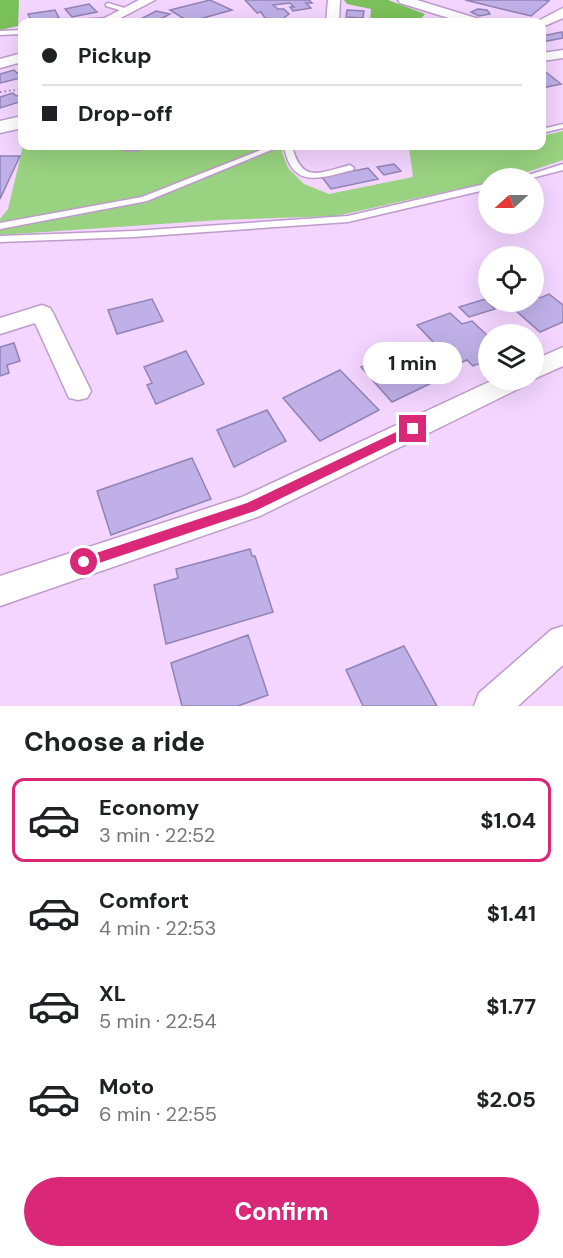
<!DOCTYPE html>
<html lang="en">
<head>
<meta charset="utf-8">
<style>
	body { margin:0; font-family:"DM Sans",sans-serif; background:#f6f6f6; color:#202124; height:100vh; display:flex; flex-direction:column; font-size:22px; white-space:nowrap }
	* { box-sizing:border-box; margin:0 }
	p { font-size:20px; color:#757577 }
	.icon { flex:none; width:33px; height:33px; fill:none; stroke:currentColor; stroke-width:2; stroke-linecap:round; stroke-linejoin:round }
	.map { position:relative; height:706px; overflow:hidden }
	.details { display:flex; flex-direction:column; background:#fff; flex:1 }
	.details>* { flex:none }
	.hud { position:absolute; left:18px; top:18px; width:528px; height:132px; border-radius:12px; box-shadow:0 6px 24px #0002; display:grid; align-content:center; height:132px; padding:0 24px; background:#fff }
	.needle { width:39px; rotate:249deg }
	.controls { position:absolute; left:478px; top:168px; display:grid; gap:12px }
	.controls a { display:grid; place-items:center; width:66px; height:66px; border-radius:50%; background:#fff; box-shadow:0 6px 24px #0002; font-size:30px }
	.end { position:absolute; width:27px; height:27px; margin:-14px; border:8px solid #db2777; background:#fff; box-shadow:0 0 0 3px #fff }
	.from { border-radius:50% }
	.bubble { position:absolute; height:42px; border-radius:21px; background:#fff; box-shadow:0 6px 24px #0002; font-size:20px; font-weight:700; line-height:42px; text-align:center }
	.hud b { display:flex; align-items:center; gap:21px; height:57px; font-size:22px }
	.hud b+b { border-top:2px solid #e0e0e0 }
	.hud i { width:15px; height:15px; background:#202124 }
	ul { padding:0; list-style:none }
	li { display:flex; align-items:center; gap:18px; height:84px; margin:0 12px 9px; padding:0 12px; border:3px solid transparent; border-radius:12px }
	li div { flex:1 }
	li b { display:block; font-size:22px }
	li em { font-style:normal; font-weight:700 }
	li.on { border-color:#db2777 }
	li>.icon { width:54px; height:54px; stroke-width:1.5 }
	h2 { padding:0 24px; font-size:27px; line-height:72px }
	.cta { display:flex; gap:12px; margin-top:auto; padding:12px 24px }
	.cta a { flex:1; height:69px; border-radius:36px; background:#db2777; color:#fff; font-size:24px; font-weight:700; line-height:69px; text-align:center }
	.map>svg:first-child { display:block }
</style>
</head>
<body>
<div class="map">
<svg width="563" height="706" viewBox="0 0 563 706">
	<rect width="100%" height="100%" fill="#f3d5ff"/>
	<path fill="#99d280" d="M563,131V160L515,176L489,178V182L336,216L219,220L0,235V219L8,209L23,146H284L282,152L288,168L304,184L329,194L413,177L409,147L542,146V136Z"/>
	<path fill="#7bc15b" d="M0,0H19L18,26L0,30Z
		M344,0H388L425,14L418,22H370L371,9L347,4Z"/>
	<path fill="#bfb0e8" stroke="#9082b7" stroke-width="1.5" d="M210,0L232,10L189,22L170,10Z
		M245,0H309L312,3H306L311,8L293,11L290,7H294L290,3L273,5L278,9H284L289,14L280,21L265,18L261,12L257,13Z
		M465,0H544L549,1L531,16Z
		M89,4L97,12L72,17L65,9Z
		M478,9L487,10L490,14L479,16L471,12Z
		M55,10L59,18L32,22L28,14Z
		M347,10L364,11L363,18L346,17Z
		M156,11L170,14L155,22L137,21Z
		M562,32L563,38L542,42V36Z
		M542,69L561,84L542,88Z
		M14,70L17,73L22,71V80L20,78L0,83V74Z
		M13,93L16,96L22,94V105L19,102L0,108V97Z
		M0,156H20L0,199Z
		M394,164L401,171L384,175L377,167Z
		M368,168L378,179L331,189L322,177Z
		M534,293L540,298L549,294L563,305V322L540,332L506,302H534Z
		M152,299L163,321L117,334L108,310Z
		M485,299L495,309L469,317L459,307Z
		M450,313L462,324L472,321L489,337V360L473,366L467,360L455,365L417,325Z
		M14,343L20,361L7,365L9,373L0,376V347Z
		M412,345L444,377L392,402L361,367Z
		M186,351L204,384L156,404L147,385L152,383L144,367Z
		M340,370L379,410L320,441L283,398Z
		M267,410L286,441L234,467L217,430Z
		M192,458L211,499L111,535L97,491Z
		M250,549L252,556H255L273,612L166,644L154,585L178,578L176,569Z
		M248,635L268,695L238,706H182L171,663Z
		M404,646L437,706H363L346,670Z"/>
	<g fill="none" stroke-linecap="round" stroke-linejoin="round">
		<g stroke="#be9bcc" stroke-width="3">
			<path id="service" d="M108,3L131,10L132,11L129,13L106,6V4Z
				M109,18L111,19V21L74,22L77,20Z
				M22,30V34L0,35V31Z
				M563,124V128L542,133V129Z
				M271,146H281L147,201L0,229V223L142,197Z
				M284,146H292C302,184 318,173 350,165L354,168L353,170C320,178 292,190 284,146Z
				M563,164V170L532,178H519Z
				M489,183V189L348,222L134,237L0,242V236L134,231L348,216Z"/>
		</g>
		<g stroke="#be9bcc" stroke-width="3">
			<path id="minor" d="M139,0H155L113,22H97Z
				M328,0H340L339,22H326Z
				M398,0H417L479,19L481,22H462L400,3Z
				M563,8V18L542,27V22H536Z
				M563,50V58L542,61V53Z
				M22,53V62L0,68V59Z
				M121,146H142L139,150H124Z
				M42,305L50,308L53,313L91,391L87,398L78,400L69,398L35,323L0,334V318Z
				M563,347V366L534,379V360Z
				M493,380H527L524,386L260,516L0,606V576L242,497Z
				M563,626V665L518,706H474L479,693L551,630Z"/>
		</g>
		<g stroke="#be9bcc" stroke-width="3">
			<path id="tertiary" d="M22,116V128L0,133V121Z"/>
		</g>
		<path stroke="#9f87a8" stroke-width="2" stroke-dasharray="1.5 3" stroke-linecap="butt" d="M0,92L22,89"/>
		<use href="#service" fill="#fff" fill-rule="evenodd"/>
		<use href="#minor" fill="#fff" fill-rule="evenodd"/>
		<use href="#tertiary" fill="#fff" fill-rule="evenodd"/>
	</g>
	<path fill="#db2777" d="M413,424L418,429L417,432L255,511L84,568L78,562L84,557L247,503Z"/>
</svg>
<div class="controls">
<a><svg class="needle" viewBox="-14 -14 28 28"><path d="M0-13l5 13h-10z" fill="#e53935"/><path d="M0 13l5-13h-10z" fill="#757577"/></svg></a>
<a><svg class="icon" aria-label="locate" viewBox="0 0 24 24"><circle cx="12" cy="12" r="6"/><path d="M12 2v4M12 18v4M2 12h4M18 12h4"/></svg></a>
<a><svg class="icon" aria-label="layers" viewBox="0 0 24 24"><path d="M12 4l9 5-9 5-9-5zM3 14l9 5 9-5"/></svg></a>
</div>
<i class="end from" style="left:84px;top:562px"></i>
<i class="end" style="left:413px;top:429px"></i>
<div class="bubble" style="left:363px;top:342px;width:99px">1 min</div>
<div class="hud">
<b><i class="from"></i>Pickup</b>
<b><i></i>Drop-off</b>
</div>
</div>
<section class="details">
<h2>Choose a ride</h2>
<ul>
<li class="on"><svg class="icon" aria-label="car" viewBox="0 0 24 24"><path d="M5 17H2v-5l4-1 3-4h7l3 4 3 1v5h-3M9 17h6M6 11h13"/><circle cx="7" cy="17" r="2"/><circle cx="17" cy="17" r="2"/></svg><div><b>Economy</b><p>3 min · 22:52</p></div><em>$1.04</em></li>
<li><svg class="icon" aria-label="car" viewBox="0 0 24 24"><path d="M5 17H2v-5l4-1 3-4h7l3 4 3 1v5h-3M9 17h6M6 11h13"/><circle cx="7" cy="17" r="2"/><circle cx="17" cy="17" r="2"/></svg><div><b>Comfort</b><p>4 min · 22:53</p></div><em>$1.41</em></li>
<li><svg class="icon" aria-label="car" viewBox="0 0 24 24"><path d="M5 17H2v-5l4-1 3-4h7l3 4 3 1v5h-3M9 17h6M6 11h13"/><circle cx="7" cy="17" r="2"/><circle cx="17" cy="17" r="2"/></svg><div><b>XL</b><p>5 min · 22:54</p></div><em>$1.77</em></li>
<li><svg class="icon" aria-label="car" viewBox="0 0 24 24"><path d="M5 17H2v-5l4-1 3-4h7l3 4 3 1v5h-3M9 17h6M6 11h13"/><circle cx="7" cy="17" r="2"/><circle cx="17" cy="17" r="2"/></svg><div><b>Moto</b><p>6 min · 22:55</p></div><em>$2.05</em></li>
</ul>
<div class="cta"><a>Confirm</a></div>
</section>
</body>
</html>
